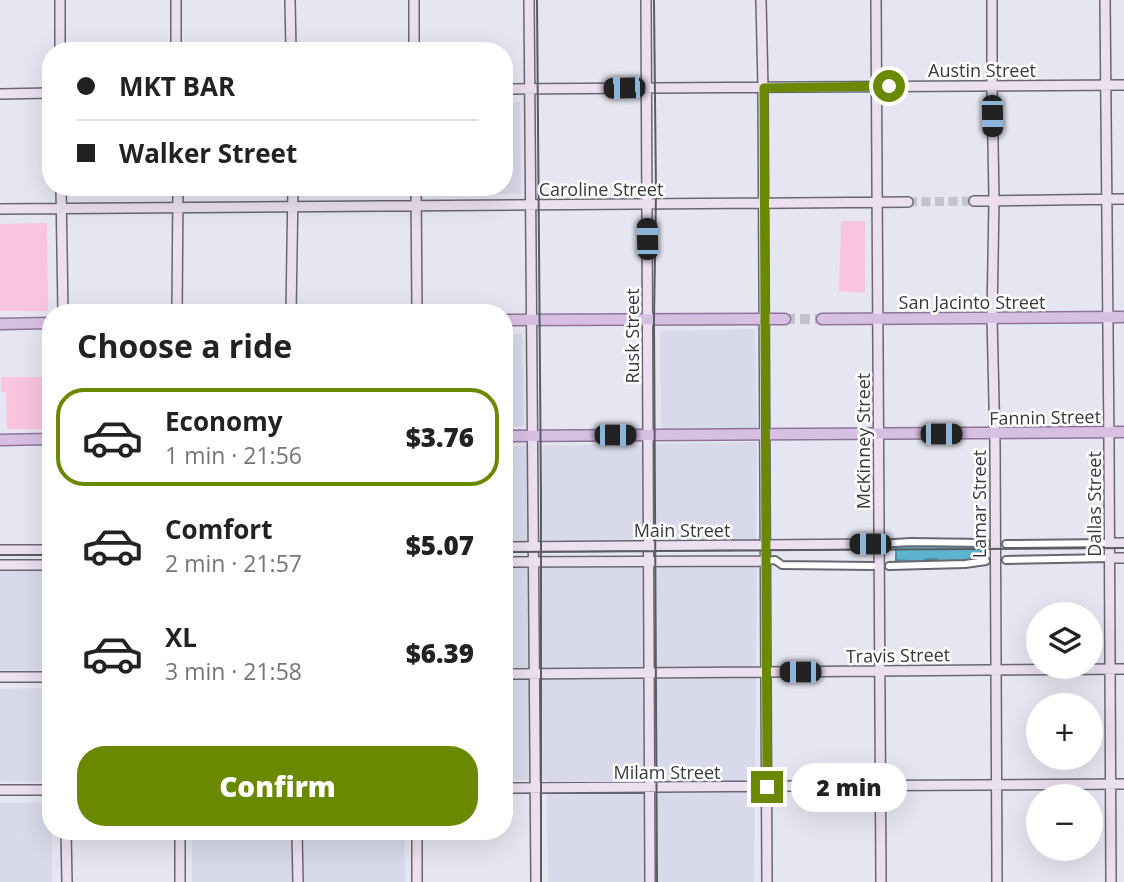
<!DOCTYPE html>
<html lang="en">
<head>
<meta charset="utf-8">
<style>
	body { margin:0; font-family:"Open Sans",sans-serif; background:#f2f2f2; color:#222; height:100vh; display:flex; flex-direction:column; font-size:26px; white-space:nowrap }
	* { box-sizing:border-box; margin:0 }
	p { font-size:23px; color:#767676 }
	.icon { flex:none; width:38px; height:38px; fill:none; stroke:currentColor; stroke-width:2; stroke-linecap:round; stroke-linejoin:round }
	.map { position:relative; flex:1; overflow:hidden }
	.drawer { position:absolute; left:42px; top:304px; width:471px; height:536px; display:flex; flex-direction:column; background:#fff; border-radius:28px; box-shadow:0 7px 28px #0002 }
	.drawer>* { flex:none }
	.guide { position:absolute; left:42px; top:42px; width:471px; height:154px; border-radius:28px; box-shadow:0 7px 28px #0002; display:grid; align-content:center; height:154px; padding:0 35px; background:#fff }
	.fabs { position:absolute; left:1026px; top:602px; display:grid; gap:14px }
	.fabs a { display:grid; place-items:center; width:77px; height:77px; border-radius:50%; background:#fff; box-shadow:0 7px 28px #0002; font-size:35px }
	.end { position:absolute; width:32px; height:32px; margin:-16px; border:9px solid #6b8900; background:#fff; box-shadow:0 0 0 4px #fff }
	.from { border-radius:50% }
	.bubble { position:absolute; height:49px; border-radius:24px; background:#fff; box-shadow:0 7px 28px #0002; font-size:23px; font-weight:800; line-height:49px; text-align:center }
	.car { position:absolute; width:21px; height:42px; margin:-21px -10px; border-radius:9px; box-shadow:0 0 5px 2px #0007; background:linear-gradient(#222 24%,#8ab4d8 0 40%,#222 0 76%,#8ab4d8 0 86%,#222 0) }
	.guide b { display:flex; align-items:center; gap:24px; height:66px; font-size:26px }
	.guide b+b { border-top:2px solid #e0e0e0 }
	.guide i { width:18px; height:18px; background:#222 }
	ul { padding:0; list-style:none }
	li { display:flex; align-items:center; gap:21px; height:98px; margin:0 14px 10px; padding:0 21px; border:4px solid transparent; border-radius:28px }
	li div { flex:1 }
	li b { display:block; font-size:26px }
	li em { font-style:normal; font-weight:800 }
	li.current { border-color:#6b8900 }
	li>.icon { width:63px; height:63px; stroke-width:1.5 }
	h2 { padding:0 35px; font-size:32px; line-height:84px }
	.action { display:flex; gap:14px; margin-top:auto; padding:14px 35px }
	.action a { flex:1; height:80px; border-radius:28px; background:#6b8900; color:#fff; font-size:28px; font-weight:800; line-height:80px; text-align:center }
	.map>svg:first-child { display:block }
</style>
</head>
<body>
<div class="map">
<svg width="1124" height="882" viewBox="0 0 1124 882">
	<rect width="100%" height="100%" fill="#e5e6f1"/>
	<path fill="#d8d9ea" d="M520,102L521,194L428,193V187H504V103Z
		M755,329L757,429H661L660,331Z
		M504,334H522L524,426L504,427Z
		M757,442L756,543L549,542L504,544V446Z
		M757,565L754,882H548L547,780H504V568Z
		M0,568H51V670H0Z
		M51,688V782L0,781V689Z
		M0,803H51L52,882H0Z
		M192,831H404L405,882H192Z"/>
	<path fill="#f9c5de" d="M841,221H865V293L839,291Z
		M47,223L48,311H0V224Z
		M1,377H51V429H7L6,392H1Z"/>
	<path fill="#5cb3cd" stroke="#518ea2" stroke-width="2" d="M929,545L981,546V560L937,562V559H925V562L896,560V547Z"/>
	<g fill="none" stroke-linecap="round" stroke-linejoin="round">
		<path stroke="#c2c3cd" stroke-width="9" stroke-dasharray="9 4.5" stroke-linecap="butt" d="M908,202L974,201"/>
		<path stroke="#c2c3cd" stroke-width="10" stroke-dasharray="10 5" stroke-linecap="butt" d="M785,319H822"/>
		<g stroke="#676871" stroke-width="10">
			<path id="street" d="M879,544L910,542L986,543
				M1006,544L1110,543
				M1006,560L1110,558
				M765,561L775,560L782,565L873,566
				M889,566L965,564L986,561"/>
		</g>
		<g stroke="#676871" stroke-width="12">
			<path id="secondary" d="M60,0V51
				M176,0V51
				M290,0L291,51
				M414,0V51
				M529,0L536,882
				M646,0L650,882
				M761,0L763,88L767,882
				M876,0L881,882
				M992,0V86L994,200L992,317L995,445L997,882
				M1105,0L1109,445L1111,882
				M504,89L1124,85
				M0,94L51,93
				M61,187L63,313
				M416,187L417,313
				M974,201L1124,199
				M0,209L908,202
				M177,313L178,187
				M291,313L293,187
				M1110,543H1124
				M504,547L879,544
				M0,550H51
				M1110,558H1124
				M504,562L765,561
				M0,565H51
				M504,674L1124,669
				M0,677H51
				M504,788L1124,784
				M0,790H51
				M66,831L67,882
				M180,831V882
				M297,831L298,882
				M417,831V882"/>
		</g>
		<g stroke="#8e749b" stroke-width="13">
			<path id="primary" d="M822,319L1122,317
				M504,320L785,319
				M0,324L51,323
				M504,436L1124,432
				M0,440L51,439"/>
		</g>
		<use href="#street" stroke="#fff" stroke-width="6"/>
		<use href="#secondary" stroke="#ebdff0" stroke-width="9"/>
		<use href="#primary" stroke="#d7bfe2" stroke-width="10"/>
		<path stroke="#5b5c61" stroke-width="2" d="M537,0L541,495V882
			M654,0L656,193L654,319L657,882
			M504,552L1124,548
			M0,555H51"/>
	</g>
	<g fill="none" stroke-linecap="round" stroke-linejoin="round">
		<path stroke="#6b8900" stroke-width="9" d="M767,787L764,88L889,86"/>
	</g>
	<g text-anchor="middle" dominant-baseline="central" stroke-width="5" stroke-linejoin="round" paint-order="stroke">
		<g font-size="18" fill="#38393d" stroke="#fff">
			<text x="982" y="70">Austin Street</text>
			<text x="601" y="189">Caroline Street</text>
			<text x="972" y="302">San Jacinto Street</text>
			<text transform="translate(632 336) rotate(-90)">Rusk Street</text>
			<text transform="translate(1045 417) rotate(-1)">Fannin Street</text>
			<text transform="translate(863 441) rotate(-90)">McKinney Street</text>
			<text transform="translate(979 504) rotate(-90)">Lamar Street</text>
			<text transform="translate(1094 504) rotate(-90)">Dallas Street</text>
			<text x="682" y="530">Main Street</text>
			<text transform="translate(898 655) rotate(-1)">Travis Street</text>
			<text x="667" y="772">Milam Street</text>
		</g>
	</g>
</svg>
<div class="fabs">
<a><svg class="icon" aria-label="layers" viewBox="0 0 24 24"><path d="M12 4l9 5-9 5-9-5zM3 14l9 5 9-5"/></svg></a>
<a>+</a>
<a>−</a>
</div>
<i class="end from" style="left:889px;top:86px"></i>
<i class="end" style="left:767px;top:787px"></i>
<div class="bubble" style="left:791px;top:763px;width:116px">2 min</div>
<i class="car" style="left:624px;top:88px;rotate:269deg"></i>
<i class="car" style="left:992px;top:116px;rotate:179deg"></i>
<i class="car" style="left:647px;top:239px;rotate:359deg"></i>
<i class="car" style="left:941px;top:434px;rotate:90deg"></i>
<i class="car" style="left:615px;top:435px;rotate:90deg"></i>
<i class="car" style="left:870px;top:544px;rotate:270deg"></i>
<i class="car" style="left:800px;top:672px;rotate:270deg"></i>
<div class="guide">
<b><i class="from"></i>MKT BAR</b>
<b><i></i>Walker Street</b>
</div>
<section class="drawer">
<h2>Choose a ride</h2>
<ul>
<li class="current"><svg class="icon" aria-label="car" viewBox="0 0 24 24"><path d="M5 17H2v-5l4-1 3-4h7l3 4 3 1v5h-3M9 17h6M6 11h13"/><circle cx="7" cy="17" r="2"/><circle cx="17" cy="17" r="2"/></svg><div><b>Economy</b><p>1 min · 21:56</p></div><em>$3.76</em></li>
<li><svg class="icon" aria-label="car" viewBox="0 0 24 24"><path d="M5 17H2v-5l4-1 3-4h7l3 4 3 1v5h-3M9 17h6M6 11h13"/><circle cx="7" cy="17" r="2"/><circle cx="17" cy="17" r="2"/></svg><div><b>Comfort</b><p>2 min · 21:57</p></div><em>$5.07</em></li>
<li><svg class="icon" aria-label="car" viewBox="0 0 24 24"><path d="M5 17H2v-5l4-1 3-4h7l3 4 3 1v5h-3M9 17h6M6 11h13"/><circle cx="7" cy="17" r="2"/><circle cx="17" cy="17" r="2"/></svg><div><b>XL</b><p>3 min · 21:58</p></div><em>$6.39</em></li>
</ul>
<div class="action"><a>Confirm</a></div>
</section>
</div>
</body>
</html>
